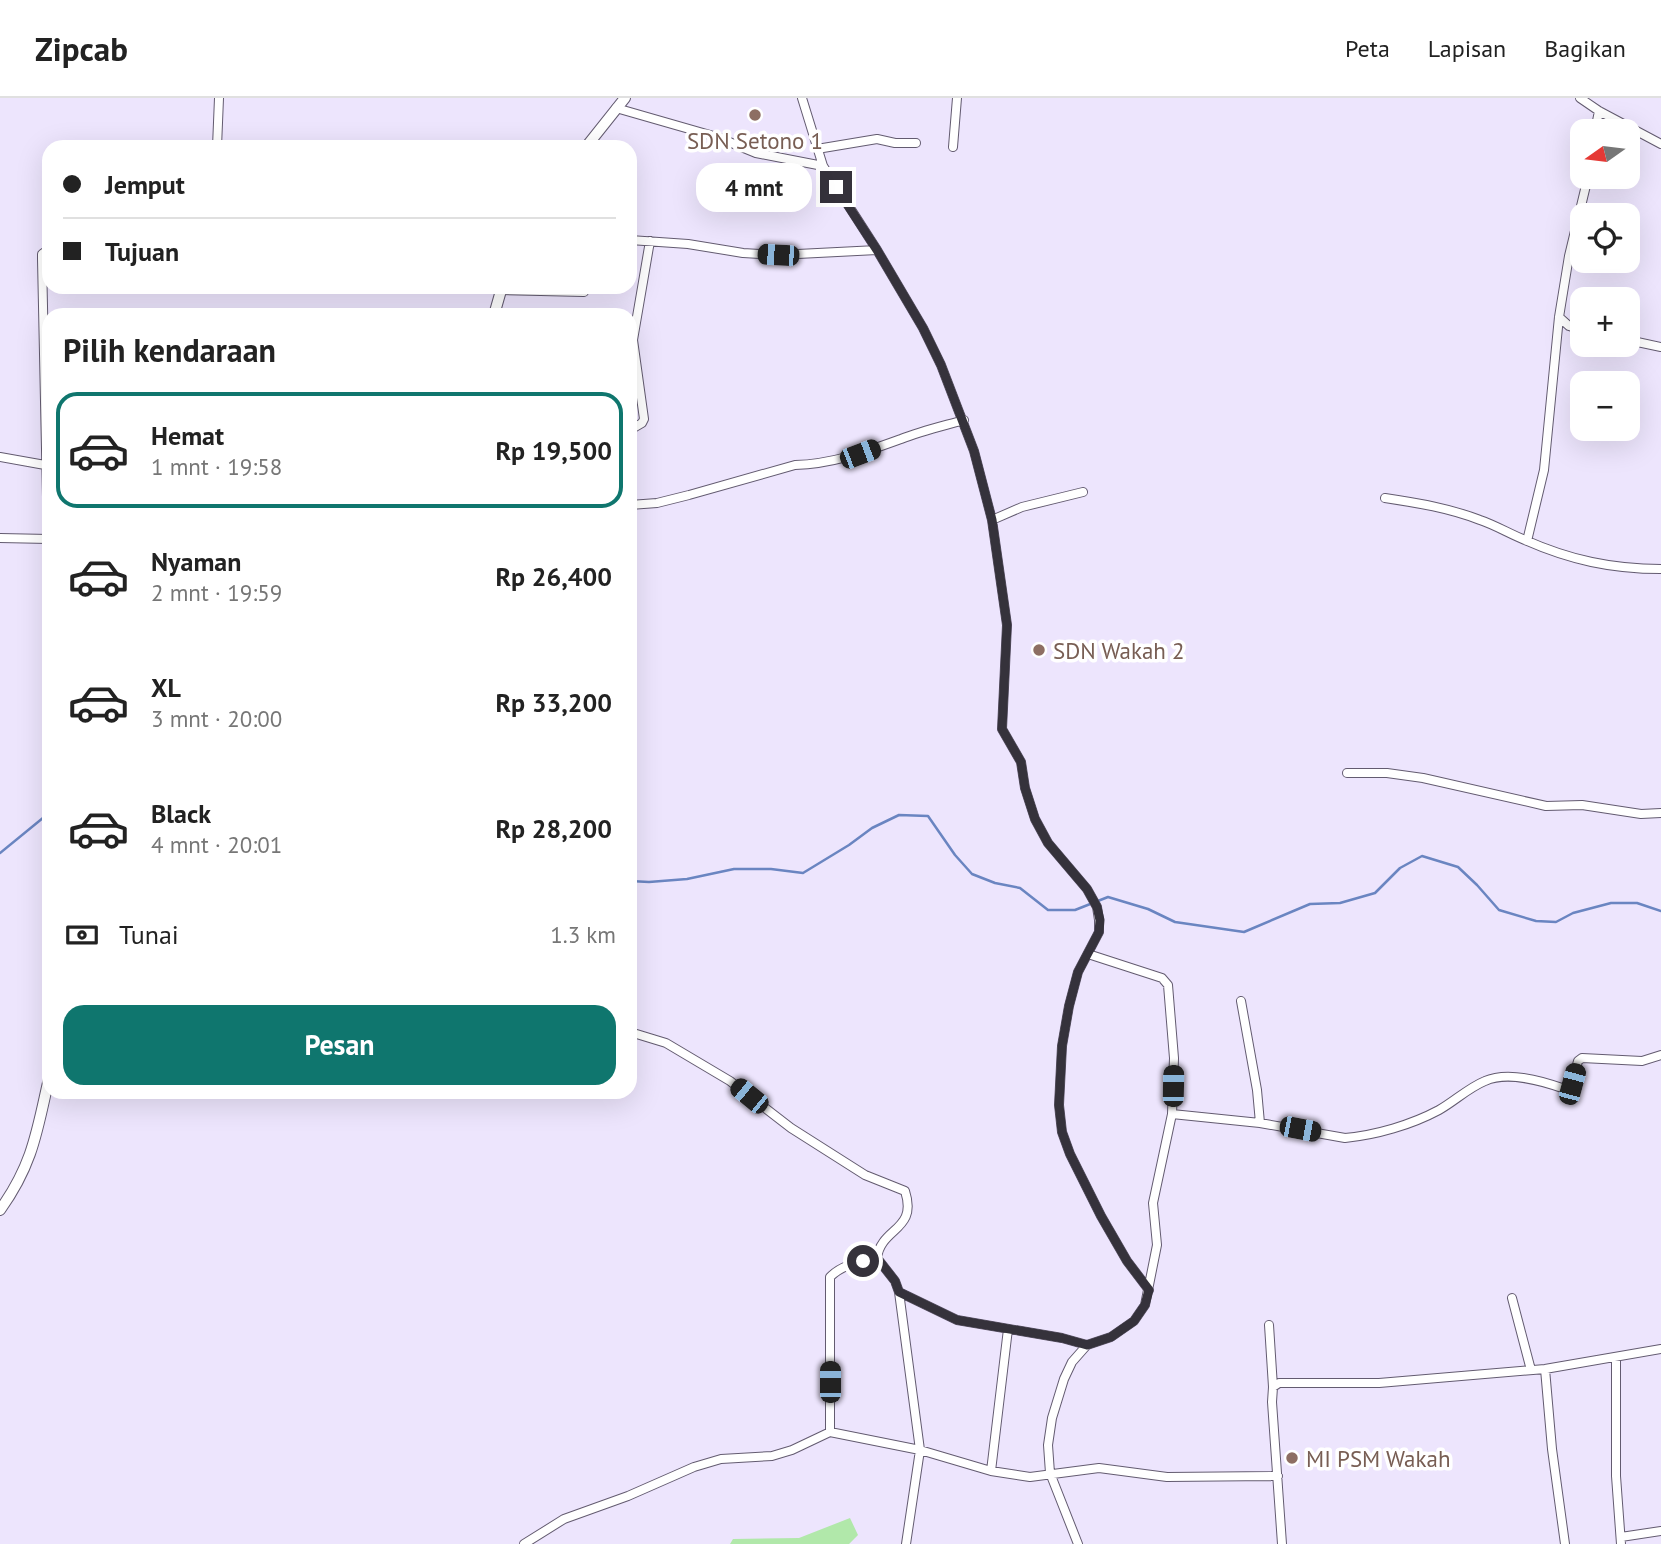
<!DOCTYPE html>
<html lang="id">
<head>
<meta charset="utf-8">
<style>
	body { margin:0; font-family:"PT Sans",sans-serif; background:#f2f2f2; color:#222; height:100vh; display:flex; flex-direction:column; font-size:26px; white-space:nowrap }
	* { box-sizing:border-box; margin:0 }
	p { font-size:23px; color:#767676 }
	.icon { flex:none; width:38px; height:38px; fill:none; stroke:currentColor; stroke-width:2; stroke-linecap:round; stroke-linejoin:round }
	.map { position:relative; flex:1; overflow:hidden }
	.sheet { position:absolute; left:42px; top:210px; width:595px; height:791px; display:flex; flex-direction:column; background:#fff; border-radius:21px; box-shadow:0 7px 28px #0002 }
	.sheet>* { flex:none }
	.top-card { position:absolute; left:42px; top:42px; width:595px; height:154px; border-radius:21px; box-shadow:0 7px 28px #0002; display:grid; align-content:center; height:154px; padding:0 21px; background:#fff }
	.needle { width:46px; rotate:256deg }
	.fabs { position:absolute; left:1570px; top:21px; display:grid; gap:14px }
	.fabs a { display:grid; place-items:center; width:70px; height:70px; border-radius:14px; background:#fff; box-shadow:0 7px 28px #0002; font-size:35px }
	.end { position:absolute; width:32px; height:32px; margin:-16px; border:9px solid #35323b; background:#fff; box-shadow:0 0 0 4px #fff }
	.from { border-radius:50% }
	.bubble { position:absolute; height:49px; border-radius:21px; background:#fff; box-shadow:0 7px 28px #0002; font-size:23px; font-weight:600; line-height:49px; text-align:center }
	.car { position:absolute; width:21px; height:42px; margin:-21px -10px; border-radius:9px; box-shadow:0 0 5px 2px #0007; background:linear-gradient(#222 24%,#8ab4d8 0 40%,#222 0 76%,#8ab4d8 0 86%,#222 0) }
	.top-card b { display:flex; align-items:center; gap:24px; height:66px; font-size:26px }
	.top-card b+b { border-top:2px solid #e0e0e0 }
	.top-card i { width:18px; height:18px; background:#222 }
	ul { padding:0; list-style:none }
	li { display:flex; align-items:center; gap:21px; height:116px; margin:0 14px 10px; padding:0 7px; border:4px solid transparent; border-radius:21px }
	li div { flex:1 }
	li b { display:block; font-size:26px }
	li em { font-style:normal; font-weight:600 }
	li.selected { border-color:#0f766e }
	li>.icon { width:63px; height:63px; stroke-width:1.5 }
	h2 { padding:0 21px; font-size:32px; line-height:84px }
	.pay { display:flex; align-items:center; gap:18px; height:77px; padding:0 21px; font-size:26px }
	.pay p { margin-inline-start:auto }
	.action { display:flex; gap:14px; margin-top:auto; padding:14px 21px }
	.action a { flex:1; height:80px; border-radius:21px; background:#0f766e; color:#fff; font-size:28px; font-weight:600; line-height:80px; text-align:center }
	header { display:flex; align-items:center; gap:42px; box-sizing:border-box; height:98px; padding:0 35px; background:#fff; border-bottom:2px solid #e0e0e0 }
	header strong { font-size:33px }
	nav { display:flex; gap:38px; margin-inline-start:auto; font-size:24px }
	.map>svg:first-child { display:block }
</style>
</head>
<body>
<header>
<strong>Zipcab</strong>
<nav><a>Peta</a><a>Lapisan</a><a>Bagikan</a></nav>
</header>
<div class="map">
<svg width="1661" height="1446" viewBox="0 0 1661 1446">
	<rect width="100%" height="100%" fill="#ede5fd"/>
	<path fill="#b1e8aa" d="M850,1420L858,1437L849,1446H730L733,1441L799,1440Z"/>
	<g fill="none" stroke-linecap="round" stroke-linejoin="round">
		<path stroke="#6a85c1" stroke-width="2.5" d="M0,755L49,715
			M630,783L649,784L687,781L734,771H771L803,775L849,747L872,730L899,717L928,718L955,757L972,776L995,785L1020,790L1048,812H1075L1108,799L1148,811L1175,824L1244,834L1310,806L1340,805L1375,795L1400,770L1422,758L1458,769L1477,787L1499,812L1536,823L1556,824L1573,815L1611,805H1637L1661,813"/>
		<g stroke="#635b70" stroke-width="10">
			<path id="minor" d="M802,0L823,68L877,152L923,230L941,267L974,353L992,422L1007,527L1002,631L1021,664L1025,690L1035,721L1048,745L1087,791L1097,809L1099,822V834L1078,874L1069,908L1062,948L1059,1007L1062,1034L1070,1056L1101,1118L1127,1163L1149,1192
				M1580,0L1599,13L1661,46
				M616,10L717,39L756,55L823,68
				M1595,33L1599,13
				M217,49L219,0
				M953,49L957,0
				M817,51L877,41L895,45H916
				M630,142L688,146L743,155L778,157L877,152
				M49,151L42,156V161L49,493
				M501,192L584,194
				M1559,219L1569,228L1582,232
				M1628,242L1661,249
				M630,332L642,325L644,321L633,242L650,143
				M0,359L45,367
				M1385,400C1418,405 1449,410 1480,422C1495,427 1510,436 1525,442C1570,462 1612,471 1661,471
				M630,407L657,405L689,397L795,367C833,366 865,354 901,341C921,333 943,328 964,322
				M992,422L1022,409L1083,394
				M0,440L49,441
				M1527,443L1544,372L1559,219L1569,158L1588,79
				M630,644H631
				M1347,675H1387L1423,680L1546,708L1582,707L1641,716L1661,715
				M1241,903L1257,992L1260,1025
				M630,934L666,945L730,983L791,1030L865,1077L905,1093C918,1133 881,1129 877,1160L895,1183L899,1194L920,1352L906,1446
				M1172,1016L1260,1025L1345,1040C1376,1037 1411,1027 1439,1012C1455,1003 1468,990 1485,983C1507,973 1543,983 1565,991L1572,986L1578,963L1582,960L1642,963L1661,957
				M899,1194L957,1222L1062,1240L1087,1247
				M1512,1200L1531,1272
				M1269,1227L1273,1289
				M1616,1260V1378L1621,1446
				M1545,1271L1552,1351L1565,1446
				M830,1334V1179C843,1166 860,1164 877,1160
				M991,1373L1008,1231
				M1621,1439L1661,1433
				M524,1446L564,1421L628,1398L694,1369L721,1361L772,1358L792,1352L830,1334L920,1352L991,1373L1030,1379L1099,1370L1167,1379L1278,1378
				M1078,1446L1050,1375L1048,1347L1052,1320L1064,1281L1072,1264L1087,1247L1111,1239L1134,1223L1145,1207L1157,1147L1153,1105L1172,1016L1174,960L1168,887L1162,880L1088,856
				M1282,1446L1272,1304L1273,1289L1279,1285H1379L1545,1271L1661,1251"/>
		</g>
		<g stroke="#635b70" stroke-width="12">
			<path id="major" d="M586,49L625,0
				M494,217L502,189
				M0,1112C33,1066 37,1033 49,980"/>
		</g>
		<use href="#minor" stroke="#fff" stroke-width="8"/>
		<use href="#major" stroke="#fff" stroke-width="10"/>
	</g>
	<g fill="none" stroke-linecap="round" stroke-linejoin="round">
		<path stroke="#35323b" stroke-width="9" d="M836,89L877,152L923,230L941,267L974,353L992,422L1007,527L1002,631L1021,664L1025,690L1035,721L1048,745L1087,791L1097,809L1100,822L1099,834L1078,874L1069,908L1062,948L1060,987L1059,1007L1062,1034L1070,1056L1101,1118L1127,1163L1149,1192L1145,1207L1134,1223L1111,1239L1087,1247L1062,1240L957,1222L899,1194L895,1183L877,1160L863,1163"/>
	</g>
	<g fill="#8d6e63" stroke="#fff" stroke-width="2.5">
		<circle cx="755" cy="17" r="7"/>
		<circle cx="1039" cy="552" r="7"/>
		<circle cx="1292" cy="1360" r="7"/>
	</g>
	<g text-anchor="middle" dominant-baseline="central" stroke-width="7" stroke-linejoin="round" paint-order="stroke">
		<g font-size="23" fill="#785e54" stroke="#fff" text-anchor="start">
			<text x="755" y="42" text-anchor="middle">SDN Setono 1</text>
			<text x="1053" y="552">SDN Wakah 2</text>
			<text x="1306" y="1360">MI PSM Wakah</text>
		</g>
	</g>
</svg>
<div class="fabs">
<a><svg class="needle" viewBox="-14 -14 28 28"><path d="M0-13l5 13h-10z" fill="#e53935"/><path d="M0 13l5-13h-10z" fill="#767676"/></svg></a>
<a><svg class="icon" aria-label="locate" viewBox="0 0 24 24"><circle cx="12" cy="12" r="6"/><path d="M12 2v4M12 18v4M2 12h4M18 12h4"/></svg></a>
<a>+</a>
<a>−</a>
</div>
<i class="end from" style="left:863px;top:1163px"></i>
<i class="end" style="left:836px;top:89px"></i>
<div class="bubble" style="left:696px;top:65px;width:116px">4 mnt</div>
<i class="car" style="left:778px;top:157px;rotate:273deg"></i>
<i class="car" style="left:860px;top:356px;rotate:69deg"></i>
<i class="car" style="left:1572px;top:986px;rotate:15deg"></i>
<i class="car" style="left:1173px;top:988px;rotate:1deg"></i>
<i class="car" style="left:749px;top:998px;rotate:309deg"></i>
<i class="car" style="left:1300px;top:1031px;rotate:101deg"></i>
<i class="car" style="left:830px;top:1284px;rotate:0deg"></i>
<div class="top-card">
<b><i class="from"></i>Jemput</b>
<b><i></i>Tujuan</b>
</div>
<section class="sheet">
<h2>Pilih kendaraan</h2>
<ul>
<li class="selected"><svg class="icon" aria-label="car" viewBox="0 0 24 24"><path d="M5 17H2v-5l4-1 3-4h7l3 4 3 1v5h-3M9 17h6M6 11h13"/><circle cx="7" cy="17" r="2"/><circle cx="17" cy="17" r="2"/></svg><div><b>Hemat</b><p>1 mnt · 19:58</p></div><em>Rp 19,500</em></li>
<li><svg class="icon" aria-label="car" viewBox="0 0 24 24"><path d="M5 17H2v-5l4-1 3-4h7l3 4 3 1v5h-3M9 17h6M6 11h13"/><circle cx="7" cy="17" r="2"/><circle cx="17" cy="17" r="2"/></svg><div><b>Nyaman</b><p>2 mnt · 19:59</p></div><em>Rp 26,400</em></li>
<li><svg class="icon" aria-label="car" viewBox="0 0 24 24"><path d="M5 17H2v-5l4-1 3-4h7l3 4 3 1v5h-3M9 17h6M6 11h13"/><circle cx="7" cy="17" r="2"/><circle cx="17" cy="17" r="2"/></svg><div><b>XL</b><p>3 mnt · 20:00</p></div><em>Rp 33,200</em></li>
<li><svg class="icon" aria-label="car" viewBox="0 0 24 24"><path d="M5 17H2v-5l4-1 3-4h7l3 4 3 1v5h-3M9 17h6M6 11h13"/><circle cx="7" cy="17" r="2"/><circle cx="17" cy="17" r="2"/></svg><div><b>Black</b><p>4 mnt · 20:01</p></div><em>Rp 28,200</em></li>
</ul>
<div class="pay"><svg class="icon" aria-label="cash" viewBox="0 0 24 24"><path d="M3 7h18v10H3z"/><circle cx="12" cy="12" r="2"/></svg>Tunai<p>1.3 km</p></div>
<div class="action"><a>Pesan</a></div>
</section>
</div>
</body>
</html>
